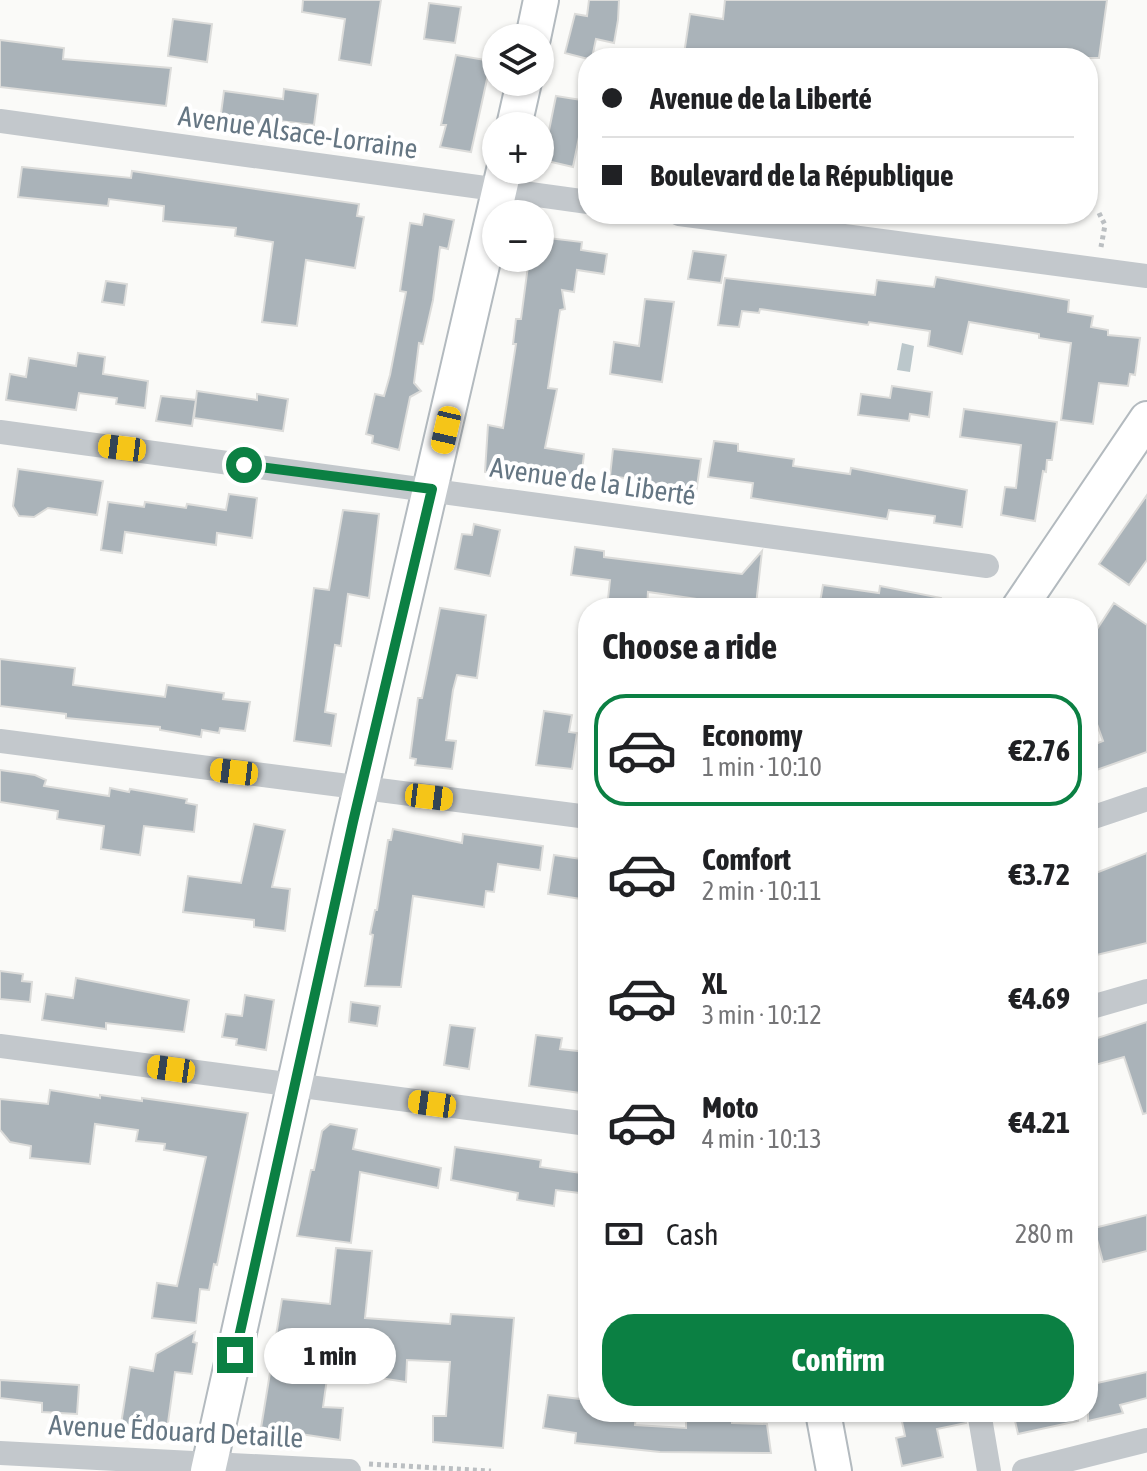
<!DOCTYPE html>
<html lang="en">
<head>
<meta charset="utf-8">
<style>
	body { margin:0; font-family:"Asap Condensed",sans-serif; background:#f6f6f6; color:#202124; height:100vh; display:flex; flex-direction:column; font-size:30px; white-space:nowrap }
	* { box-sizing:border-box; margin:0 }
	p { font-size:26px; color:#757577 }
	.icon { flex:none; width:44px; height:44px; fill:none; stroke:currentColor; stroke-width:2; stroke-linecap:round; stroke-linejoin:round }
	.map { position:relative; flex:1; overflow:hidden }
	.details { position:absolute; left:578px; top:598px; width:520px; height:824px; display:flex; flex-direction:column; background:#fff; border-radius:32px; box-shadow:0 2px 6px #0004 }
	.details>* { flex:none }
	.top-card { position:absolute; left:578px; top:48px; width:520px; height:176px; border-radius:32px; box-shadow:0 2px 6px #0004; display:grid; align-content:center; height:176px; padding:0 24px; background:#fff }
	.buttons { position:absolute; left:482px; top:24px; display:grid; gap:16px }
	.buttons a { display:grid; place-items:center; width:72px; height:72px; border-radius:50%; background:#fff; box-shadow:0 2px 6px #0004; font-size:40px }
	.end { position:absolute; width:36px; height:36px; margin:-18px; border:10px solid #0b8043; background:#fff; box-shadow:0 0 0 4px #fff }
	.from { border-radius:50% }
	.bubble { position:absolute; height:56px; border-radius:28px; background:#fff; box-shadow:0 2px 6px #0004; font-size:26px; font-weight:700; line-height:56px; text-align:center }
	.car { position:absolute; width:24px; height:48px; margin:-24px -12px; border-radius:10px; box-shadow:0 0 6px 2px #0007; background:linear-gradient(#f5c518 24%,#345 0 40%,#f5c518 0 76%,#345 0 86%,#f5c518 0) }
	.top-card b { display:flex; align-items:center; gap:28px; height:76px; font-size:30px }
	.top-card b+b { border-top:2px solid #e0e0e0 }
	.top-card i { width:20px; height:20px; background:#202124 }
	ul { padding:0; list-style:none }
	li { display:flex; align-items:center; gap:24px; height:112px; margin:0 16px 12px; padding:0 8px; border:4px solid transparent; border-radius:32px }
	li div { flex:1 }
	li b { display:block; font-size:30px }
	li em { font-style:normal; font-weight:700 }
	li.active { border-color:#0b8043 }
	li>.icon { width:72px; height:72px; stroke-width:1.5 }
	h2 { padding:0 24px; font-size:36px; line-height:96px }
	.pay { display:flex; align-items:center; gap:20px; height:88px; padding:0 24px; font-size:30px }
	.pay p { margin-inline-start:auto }
	.primary-button { display:flex; gap:16px; margin-top:auto; padding:16px 24px }
	.primary-button a { flex:1; height:92px; border-radius:32px; background:#0b8043; color:#fff; font-size:32px; font-weight:700; line-height:92px; text-align:center }
	.map>svg:first-child { display:block }
</style>
</head>
<body>
<div class="map">
<svg width="1147" height="1471" viewBox="0 0 1147 1471">
	<rect width="100%" height="100%" fill="#fafaf8"/>
	<path fill="#bbc7cb" d="M902,343L914,346L910,372L897,370Z"/>
	<path fill="#aab3b9" stroke="#dcdcda" stroke-width="2" d="M303,0H381L371,65L339,60L345,19L302,12Z
		M589,0H619L618,20L614,43L596,39L592,58L588,59L565,53L575,14L587,16Z
		M725,0H1107L1099,58H708L684,54L690,14L723,19Z
		M429,3L461,7L455,43L424,39Z
		M173,19L212,24L207,62L168,56Z
		M0,40L64,48L63,59L171,68L166,106L0,87Z
		M456,55L491,61L471,152L440,147L446,125H441Z
		M284,89L318,94L314,125L263,119V124L251,125L220,121L224,91L283,99Z
		M556,96L588,101V138L579,137L573,167L543,160Z
		M22,167L131,178L132,171L359,204L357,216L364,217L355,268L306,260L297,326L262,322L273,242L235,236L236,228L163,221L164,206L109,199L108,206L18,197Z
		M424,214L454,220L448,249L440,247L433,300L423,344L419,343L414,383L421,391L410,397L399,450L372,443L373,436L366,434L375,394L384,396L390,375L406,292L400,291L410,223L422,225Z
		M540,237L582,242L581,250L607,254L604,274L577,270L574,292L562,290L565,309L560,310L548,388L557,389L545,448L584,454L581,479L508,468L507,475L485,472L488,425L503,428L516,344H513L516,319H521L529,258H540Z
		M693,251L726,255L721,283L688,279Z
		M936,277L1069,300L1068,312L1093,316L1091,327L1108,330V335L1140,338L1135,375L1130,374L1128,386L1099,383L1093,424L1061,420L1071,343L1039,338V334L969,322L962,354L928,346L930,331L869,322L868,325L760,309L759,313L742,311L739,327L718,325L725,278L875,295L877,280L934,287Z
		M106,281L127,284L124,305L102,302Z
		M645,299L674,302L662,382L610,374L614,342L639,346Z
		M78,353L105,357L103,374L148,381L145,408L116,404L117,398L79,393L76,410L6,400L10,374L26,377L29,358L76,366Z
		M892,386L932,392L929,417L910,414L909,421L858,415L861,394L890,398Z
		M197,391L257,400V394L288,399L283,431L194,418Z
		M161,396L196,400L192,426L156,421Z
		M964,409L1057,422L1052,460H1047L1046,472L1043,471L1035,521L1001,515L1005,487L1016,488L1021,445L960,437Z
		M714,441L738,444V451L794,459L793,466L850,474L851,468L967,490L962,527L934,523L935,516L889,510L887,519L751,498L753,483L708,477Z
		M613,449L701,459L696,493L646,488L647,481L610,476Z
		M18,469L103,481L97,515L48,508L34,517L19,516L13,506Z
		M229,494L257,498L252,538L217,533L216,545L125,532L122,553L101,550L108,502L144,507L145,502L186,508L187,504L226,510Z
		M1147,495V560L1129,585L1099,564Z
		M343,510L379,514L369,598L348,594L341,646L335,645L325,712L336,714L331,746L294,741L314,588L329,590Z
		M474,524L500,530L490,576L455,569L462,534L472,535Z
		M575,547L604,551V557L742,574L762,551L756,605L724,608L725,603L648,592L647,608L618,604L608,599L610,580L571,575Z
		M823,585L879,593L880,586L941,598L940,608H819Z
		M1114,603L1147,625V752L1088,773V747L1103,741L1088,699V643Z
		M440,608L486,615L477,678L457,675L453,690L446,740L456,741L452,769L415,765L416,759L410,758L418,698H422Z
		M0,659L75,668L73,685L165,697L167,685L224,693L223,699L250,702L245,731L220,728L219,733L202,730L201,737L160,730V727L66,718V714L0,706Z
		M544,711L572,715L569,732L577,733L572,769L536,765Z
		M0,770L35,775L46,780L44,786L109,796L110,788L129,792L130,789L187,799L186,803L197,805L194,832L144,826L140,855L101,849L104,826L57,819L58,811L0,802Z
		M254,824L285,830L272,887L290,889L285,931L254,927V920L183,912L188,876L241,883Z
		M393,829L462,843L463,834L543,846L540,870L498,864L494,892L486,891L484,907L413,896L401,987L365,986L373,935L370,934L375,910H377L388,840H391Z
		M1147,853V943L1088,957V876Z
		M554,855L588,860V900L548,894Z
		M0,971L23,974L22,981L32,982L30,1002L0,999Z
		M76,978L189,1000L184,1032L106,1023V1029L42,1020L46,994L73,998Z
		M245,995L274,1000L266,1050L236,1045L237,1039L222,1037L226,1014L242,1016Z
		M351,1002L380,1006L377,1026L349,1022Z
		M1147,1022V1113L1143,1114L1124,1057L1088,1067V1041Z
		M450,1025L475,1028L469,1069L444,1065Z
		M536,1035L562,1038L560,1049L587,1052L588,1094L529,1086Z
		M50,1090L100,1098V1095L142,1101V1098L248,1113L217,1265L214,1264L209,1290L200,1289L196,1323L152,1318L157,1283L177,1286L206,1157L164,1150L165,1144L136,1141L138,1130L95,1124L90,1164L30,1158L31,1146L10,1142L0,1130V1099L48,1104Z
		M330,1124L357,1129L353,1149L441,1168L438,1188L360,1172L351,1243L297,1236L311,1170H314L322,1131Z
		M455,1147L541,1160L540,1167L588,1174V1194L556,1190L554,1206L517,1200L518,1193L451,1180Z
		M1147,1215V1251L1103,1262L1094,1228Z
		M336,1248L372,1251L365,1318L450,1324L451,1314L514,1318L503,1448L433,1442V1416H446L450,1362L407,1360L406,1382L373,1377L375,1358L330,1357L323,1407L343,1408L340,1440L261,1428L282,1299L330,1304Z
		M195,1332L193,1342L197,1343L192,1374L175,1372L167,1430L121,1424L130,1367L153,1371L156,1354Z
		M1147,1372V1398L1120,1405L1123,1413L1088,1421V1385Z
		M0,1380L79,1385L77,1414L42,1412V1403L0,1398Z
		M548,1395L588,1400V1412L636,1415L635,1425L686,1428V1417L732,1418V1423L767,1424L771,1453L660,1452L575,1443L576,1433L543,1428Z
		M900,1412H964L966,1423L937,1429L943,1457L902,1466L896,1438L905,1436Z
		M1013,1412H1077L1078,1421L1018,1434Z"/>
	<g fill="none" stroke-linecap="round" stroke-linejoin="round">
		<g stroke="#b3babf" stroke-width="38">
			<path id="secondary" d="M533,38L541,0
				M514,126L524,82
				M1019,608L1147,419
				M823,1412L834,1471
				M208,1471L353,822L504,170"/>
		</g>
		<path stroke="#bbbfc2" stroke-width="5" stroke-dasharray="4 4" stroke-linecap="butt" d="M1099,213L1105,225L1101,247
			M369,1464L491,1471"/>
		<path stroke="#c3c8cc" stroke-width="24" d="M0,121L588,202
			M679,214L1147,276
			M0,432L987,566
			M0,741L588,817
			M1088,819L1147,799
			M1088,1008L1147,991
			M0,1046L588,1124
			M979,1412L989,1471
			M0,1453L349,1471
			M1024,1471L1147,1440"/>
		<use href="#secondary" stroke="#fff" stroke-width="34"/>
	</g>
	<g fill="none" stroke-linecap="round" stroke-linejoin="round">
		<path stroke="#0b8043" stroke-width="10" d="M235,1355L353,822L432,489L244,465"/>
	</g>
	<g text-anchor="middle" dominant-baseline="central" stroke-width="8" stroke-linejoin="round" paint-order="stroke">
		<g font-size="28" fill="#657683" stroke="#fff">
			<text transform="translate(298 132) rotate(8)">Avenue Alsace-Lorraine</text>
			<text transform="translate(593 481) rotate(8)">Avenue de la Liberté</text>
			<text transform="translate(176 1431) rotate(3)">Avenue Édouard Detaille</text>
		</g>
	</g>
</svg>
<div class="buttons">
<a><svg class="icon" aria-label="layers" viewBox="0 0 24 24"><path d="M12 4l9 5-9 5-9-5zM3 14l9 5 9-5"/></svg></a>
<a>+</a>
<a>−</a>
</div>
<i class="end from" style="left:244px;top:465px"></i>
<i class="end" style="left:235px;top:1355px"></i>
<div class="bubble" style="left:264px;top:1328px;width:132px">1 min</div>
<i class="car" style="left:446px;top:430px;rotate:193deg"></i>
<i class="car" style="left:122px;top:448px;rotate:277deg"></i>
<i class="car" style="left:234px;top:772px;rotate:277deg"></i>
<i class="car" style="left:429px;top:797px;rotate:97deg"></i>
<i class="car" style="left:171px;top:1069px;rotate:278deg"></i>
<i class="car" style="left:432px;top:1104px;rotate:278deg"></i>
<div class="top-card">
<b><i class="from"></i>Avenue de la Liberté</b>
<b><i></i>Boulevard de la République</b>
</div>
<section class="details">
<h2>Choose a ride</h2>
<ul>
<li class="active"><svg class="icon" aria-label="car" viewBox="0 0 24 24"><path d="M5 17H2v-5l4-1 3-4h7l3 4 3 1v5h-3M9 17h6M6 11h13"/><circle cx="7" cy="17" r="2"/><circle cx="17" cy="17" r="2"/></svg><div><b>Economy</b><p>1 min · 10:10</p></div><em>€2.76</em></li>
<li><svg class="icon" aria-label="car" viewBox="0 0 24 24"><path d="M5 17H2v-5l4-1 3-4h7l3 4 3 1v5h-3M9 17h6M6 11h13"/><circle cx="7" cy="17" r="2"/><circle cx="17" cy="17" r="2"/></svg><div><b>Comfort</b><p>2 min · 10:11</p></div><em>€3.72</em></li>
<li><svg class="icon" aria-label="car" viewBox="0 0 24 24"><path d="M5 17H2v-5l4-1 3-4h7l3 4 3 1v5h-3M9 17h6M6 11h13"/><circle cx="7" cy="17" r="2"/><circle cx="17" cy="17" r="2"/></svg><div><b>XL</b><p>3 min · 10:12</p></div><em>€4.69</em></li>
<li><svg class="icon" aria-label="car" viewBox="0 0 24 24"><path d="M5 17H2v-5l4-1 3-4h7l3 4 3 1v5h-3M9 17h6M6 11h13"/><circle cx="7" cy="17" r="2"/><circle cx="17" cy="17" r="2"/></svg><div><b>Moto</b><p>4 min · 10:13</p></div><em>€4.21</em></li>
</ul>
<div class="pay"><svg class="icon" aria-label="cash" viewBox="0 0 24 24"><path d="M3 7h18v10H3z"/><circle cx="12" cy="12" r="2"/></svg>Cash<p>280 m</p></div>
<div class="primary-button"><a>Confirm</a></div>
</section>
</div>
</body>
</html>
